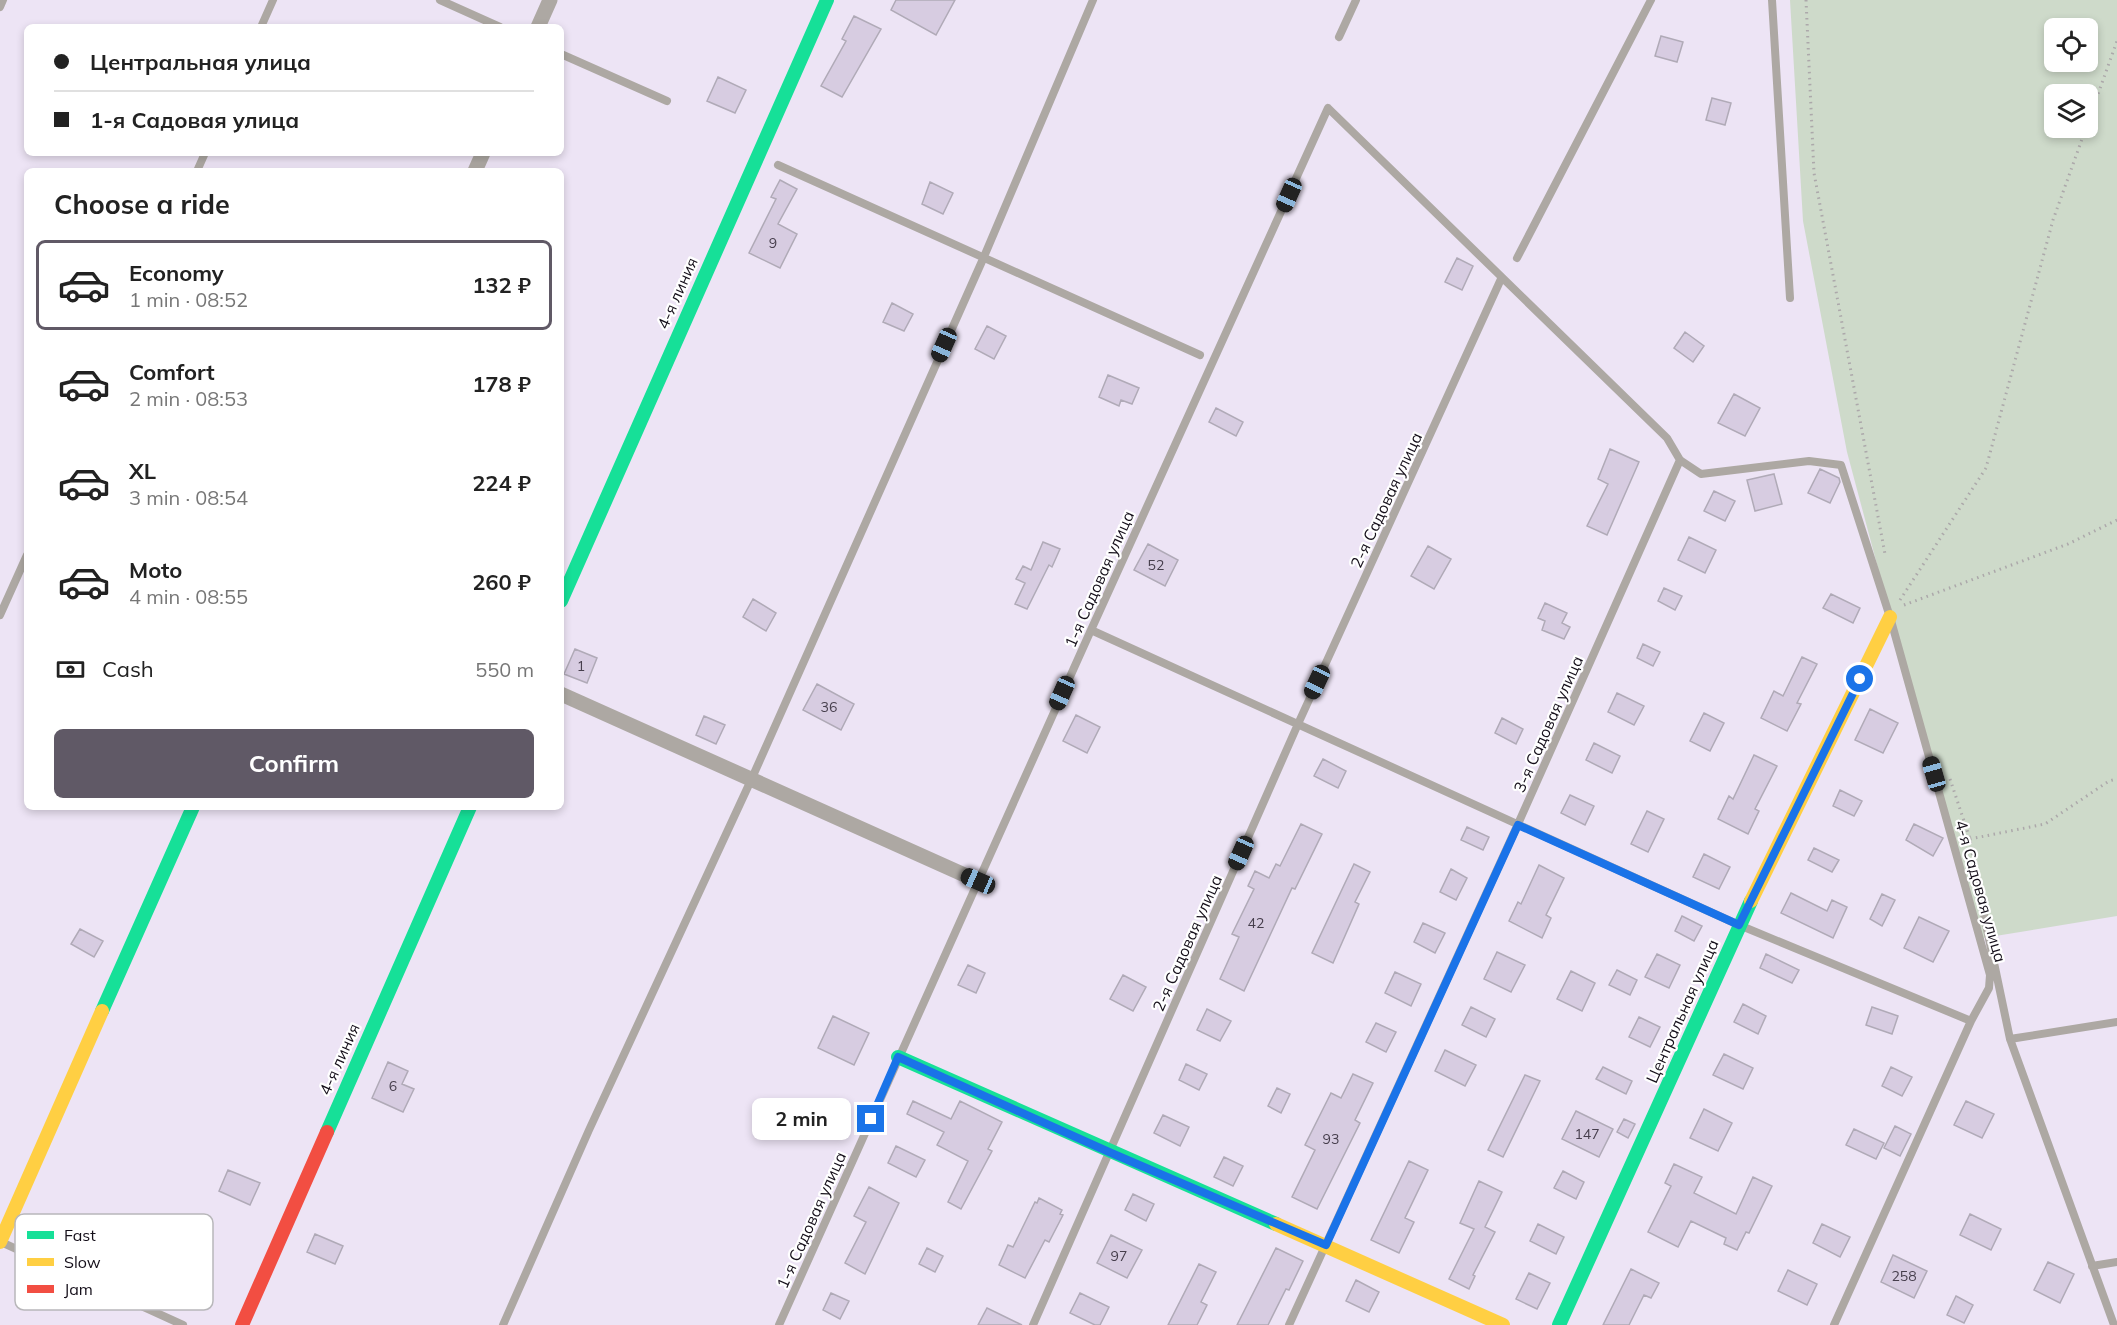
<!DOCTYPE html>
<html lang="en">
<head>
<meta charset="utf-8">
<style>
	body { margin:0; font-family:Mulish,sans-serif; background:#f2f2f2; color:#222; height:100vh; display:flex; flex-direction:column; font-size:22px; white-space:nowrap }
	* { box-sizing:border-box; margin:0 }
	p { font-size:20px; color:#767676 }
	.icon { flex:none; width:33px; height:33px; fill:none; stroke:currentColor; stroke-width:2; stroke-linecap:round; stroke-linejoin:round }
	.map { position:relative; flex:1; overflow:hidden }
	.panel { position:absolute; left:24px; top:168px; width:540px; height:642px; display:flex; flex-direction:column; background:#fff; border-radius:9px; box-shadow:0 3px 9px #0003 }
	.panel>* { flex:none }
	.guide { position:absolute; left:24px; top:24px; width:540px; height:132px; border-radius:9px; box-shadow:0 3px 9px #0003; display:grid; align-content:center; height:132px; padding:0 30px; background:#fff }
	.controls { position:absolute; left:2044px; top:18px; display:grid; gap:12px }
	.controls a { display:grid; place-items:center; width:54px; height:54px; border-radius:9px; background:#fff; box-shadow:0 3px 9px #0003; font-size:30px }
	.end { position:absolute; width:27px; height:27px; margin:-14px; border:8px solid #1a73e8; background:#fff; box-shadow:0 0 0 3px #fff }
	.from { border-radius:50% }
	.bubble { position:absolute; height:42px; border-radius:9px; background:#fff; box-shadow:0 3px 9px #0003; font-size:20px; font-weight:700; line-height:42px; text-align:center }
	.car { position:absolute; width:18px; height:36px; margin:-18px -9px; border-radius:8px; box-shadow:0 0 4px 2px #0007; background:linear-gradient(#222 24%,#8ab4d8 0 40%,#222 0 76%,#8ab4d8 0 86%,#222 0) }
	.guide b { display:flex; align-items:center; gap:21px; height:57px; font-size:22px }
	.guide b+b { border-top:2px solid #e0e0e0 }
	.guide i { width:15px; height:15px; background:#222 }
	ul { padding:0; list-style:none }
	li { display:flex; align-items:center; gap:18px; height:90px; margin:0 12px 9px; padding:0 18px; border:3px solid transparent; border-radius:9px }
	li div { flex:1 }
	li b { display:block; font-size:22px }
	li em { font-style:normal; font-weight:700 }
	li.active { border-color:#605966 }
	li>.icon { width:54px; height:54px; stroke-width:1.5 }
	h2 { padding:0 30px; font-size:27px; line-height:72px }
	.pay { display:flex; align-items:center; gap:15px; height:66px; padding:0 30px; font-size:22px }
	.pay p { margin-inline-start:auto }
	.primary-button { display:flex; gap:12px; margin-top:auto; padding:12px 30px }
	.primary-button a { flex:1; height:69px; border-radius:9px; background:#605966; color:#fff; font-size:24px; font-weight:700; line-height:69px; text-align:center }
	.map>svg:first-child { display:block }
</style>
</head>
<body>
<div class="map">
<svg width="2117" height="1325" viewBox="0 0 2117 1325">
	<rect width="100%" height="100%" fill="#ede4f5"/>
	<path fill="#cedaca" fill-rule="evenodd" d="M1790,0H2117V916L1977,939L1847,452L1803,221ZM2055,28H2088V62H2055ZM2055,94H2088V128H2055Z"/>
	<path fill="#d7cce1" stroke="#b0aab7" stroke-width="1.5" d="M896,0H955L936,35L891,10Z
		M854,16L881,29L842,97L821,86L846,41L842,39Z
		M1661,36L1683,42L1677,62L1655,56Z
		M718,77L746,90L735,113L707,101Z
		M1712,98L1731,103L1725,125L1706,120Z
		M780,180L797,189L778,224L797,234L780,268L749,253L776,199L771,197Z
		M930,182L953,193L943,214L922,204Z
		M1457,258L1473,266L1462,290L1445,282Z
		M892,303L913,314L904,331L883,322Z
		M987,326L1006,336L994,359L975,349Z
		M1685,332L1704,346L1693,362L1674,348Z
		M1108,375L1139,388L1132,404L1121,400L1119,406L1099,397Z
		M1734,394L1760,408L1745,436L1718,423Z
		M1216,408L1243,422L1236,436L1209,422Z
		M1610,449L1639,462L1607,535L1587,526L1608,484L1598,479Z
		M1820,469L1839,478L1840,482L1830,503L1808,493Z
		M1774,474L1782,504L1755,511L1747,480Z
		M1714,491L1735,501L1725,521L1704,511Z
		M1689,537L1716,550L1705,573L1678,560Z
		M1043,542L1060,549L1052,567L1049,565L1027,609L1015,604L1025,583L1016,579L1023,566L1031,570Z
		M1148,544L1178,560L1165,586L1134,570Z
		M1428,546L1451,559L1434,589L1411,576Z
		M1664,588L1682,596L1675,610L1658,601Z
		M1831,594L1860,608L1853,623L1823,608Z
		M753,599L776,613L766,631L743,617Z
		M1545,603L1567,613L1562,623L1570,627L1564,639L1542,630L1545,621L1538,618Z
		M1643,644L1660,652L1653,666L1637,658Z
		M575,649L597,658L587,683L564,674Z
		M1802,657L1817,664L1797,703L1801,704L1787,731L1761,718L1774,691L1783,696Z
		M817,684L854,704L841,730L803,710Z
		M1617,693L1644,706L1634,725L1608,712Z
		M1870,709L1898,723L1883,753L1855,740Z
		M1704,713L1724,723L1710,751L1690,741Z
		M1076,715L1100,727L1087,753L1063,741Z
		M704,716L725,725L716,744L696,735Z
		M1502,718L1523,729L1516,744L1495,733Z
		M1594,743L1620,756L1612,773L1586,760Z
		M1754,755L1777,766L1755,809L1759,811L1748,834L1718,819L1729,796L1733,799Z
		M1323,759L1346,771L1338,788L1314,776Z
		M1840,790L1862,801L1854,816L1833,806Z
		M1570,795L1594,806L1585,825L1561,813Z
		M1647,811L1664,819L1648,852L1631,844Z
		M1301,824L1322,834L1295,889L1292,888L1244,991L1220,979L1239,937L1232,934L1254,889L1248,886L1255,871L1269,878L1276,864L1280,866Z
		M1914,824L1943,838L1933,856L1906,840Z
		M1467,827L1489,837L1483,850L1461,840Z
		M1814,848L1839,860L1832,872L1808,860Z
		M1704,854L1730,867L1719,889L1693,877Z
		M1354,864L1370,872L1355,902L1359,904L1333,963L1312,953Z
		M1539,865L1564,878L1546,915L1551,918L1542,938L1509,921L1518,902L1521,904Z
		M1451,869L1467,878L1456,900L1440,892Z
		M1791,893L1827,911L1832,900L1847,907L1833,938L1781,913Z
		M1882,894L1895,900L1882,926L1870,919Z
		M1682,916L1702,926L1694,941L1675,931Z
		M1919,917L1949,931L1933,962L1904,948Z
		M1423,923L1445,933L1435,953L1414,942Z
		M80,929L103,941L94,957L71,944Z
		M1497,952L1525,965L1511,992L1484,979Z
		M1657,954L1680,965L1669,988L1645,977Z
		M1766,954L1799,970L1792,983L1760,968Z
		M968,965L985,973L976,993L958,985Z
		M1617,970L1637,980L1630,995L1609,985Z
		M1571,971L1595,983L1582,1011L1557,999Z
		M1395,972L1421,984L1411,1006L1385,993Z
		M1123,975L1146,987L1133,1011L1110,999Z
		M1743,1004L1766,1016L1758,1034L1734,1022Z
		M1471,1007L1495,1019L1486,1037L1462,1025Z
		M1872,1007L1898,1016L1892,1034L1866,1025Z
		M1207,1009L1231,1021L1220,1041L1197,1030Z
		M833,1016L869,1033L854,1065L818,1048Z
		M1639,1017L1660,1027L1650,1047L1629,1037Z
		M1376,1023L1396,1032L1386,1052L1366,1042Z
		M1445,1050L1476,1065L1465,1086L1435,1071Z
		M1724,1054L1753,1068L1743,1089L1713,1075Z
		M388,1062L408,1071L402,1084L414,1089L403,1112L372,1098Z
		M1186,1064L1207,1074L1199,1090L1179,1080Z
		M1603,1067L1632,1081L1626,1094L1596,1079Z
		M1891,1067L1912,1077L1902,1096L1882,1086Z
		M1353,1074L1373,1083L1355,1120L1360,1123L1317,1209L1292,1197L1315,1150L1305,1145L1331,1093L1341,1098Z
		M1525,1075L1540,1081L1503,1157L1488,1150Z
		M1277,1088L1290,1094L1281,1113L1268,1106Z
		M913,1101L951,1119L960,1101L1002,1122L988,1149L992,1151L961,1209L948,1202L968,1161L937,1145L944,1132L907,1114Z
		M1966,1101L1994,1114L1982,1138L1954,1125Z
		M1704,1109L1732,1123L1718,1151L1690,1138Z
		M1576,1111L1613,1129L1599,1157L1562,1139Z
		M1163,1115L1189,1127L1180,1146L1154,1133Z
		M1624,1119L1635,1124L1628,1138L1617,1132Z
		M1895,1126L1911,1134L1900,1156L1884,1148Z
		M1854,1129L1884,1143L1876,1159L1846,1145Z
		M896,1146L925,1160L916,1177L888,1163Z
		M1224,1157L1243,1166L1233,1186L1214,1177Z
		M1409,1161L1428,1170L1405,1218L1414,1222L1399,1253L1371,1240Z
		M1674,1164L1702,1177L1694,1193L1736,1214L1753,1177L1772,1186L1749,1233L1746,1232L1737,1250L1724,1244L1726,1238L1691,1221L1678,1247L1648,1232L1671,1186L1665,1183Z
		M228,1170L260,1183L250,1205L219,1191Z
		M1563,1171L1584,1182L1576,1199L1554,1188Z
		M1479,1181L1502,1192L1485,1227L1495,1232L1473,1275L1475,1276L1469,1289L1449,1279L1474,1229L1460,1223Z
		M869,1187L899,1203L865,1274L845,1263L866,1222L854,1216Z
		M1133,1194L1154,1204L1146,1221L1125,1210Z
		M1039,1198L1062,1210L1060,1214L1063,1215L1049,1242L1045,1240L1025,1278L999,1265L1008,1245L1013,1247L1035,1202L1037,1203Z
		M1970,1214L2001,1229L1991,1250L1960,1235Z
		M1538,1224L1564,1237L1556,1254L1530,1241Z
		M1822,1224L1850,1237L1840,1257L1813,1243Z
		M315,1234L343,1246L335,1264L307,1252Z
		M1111,1235L1142,1250L1127,1278L1097,1263Z
		M927,1248L943,1256L935,1272L919,1264Z
		M1276,1248L1303,1261L1289,1290L1286,1289L1268,1325H1237Z
		M1893,1255L1927,1271L1914,1298L1881,1282Z
		M2048,1262L2074,1274L2060,1303L2034,1290Z
		M1199,1264L1216,1272L1201,1302L1207,1305L1197,1325H1168Z
		M1631,1269L1659,1283L1651,1298L1644,1295L1629,1325H1603Z
		M1788,1270L1817,1284L1807,1305L1778,1291Z
		M1529,1273L1550,1283L1537,1309L1516,1299Z
		M1356,1280L1379,1292L1369,1312L1346,1301Z
		M831,1293L849,1301L840,1319L823,1310Z
		M1080,1293L1109,1307L1100,1325H1095L1070,1313Z
		M1956,1296L1973,1305L1964,1323L1947,1315Z
		M987,1308L1022,1325H978Z"/>
	<g fill="none" stroke-linecap="round" stroke-linejoin="round">
		<path stroke="#aca8aa" stroke-width="3" stroke-dasharray="1.5 4.5" stroke-linecap="butt" d="M1806,0L1814,173L1885,554
			M2088,122L2117,41
			M1900,600L1986,468L2053,220L2086,128
			M1904,605L2068,544L2117,520
			M1950,779L1970,839L1973,859
			M1970,839L2045,824L2109,781L2117,779"/>
		<path stroke="#ada8a3" stroke-width="8" d="M440,0L500,27
			M1772,0L1790,298
			M0,7L3,0
			M261,27L273,0
			M1339,37L1356,0
			M561,54L667,101
			M778,165L1200,355
			M197,171L205,153
			M1517,258L1651,0
			M0,615L27,555
			M1091,630L1739,925L1971,1021
			M1975,872L2010,1039L2114,1325
			M2010,1039L2117,1022
			M1,1242L183,1325
			M2092,1266L2117,1262
			M503,1325L589,1130L752,778L983,259L1093,0
			M779,1325L1091,630L1328,108L1667,438L1680,460L1701,474L1809,461L1841,465L1890,617L1990,975L1989,988L1971,1021L1834,1325
			M1033,1325L1298,724L1501,279
			M1289,1325L1518,824L1680,460"/>
		<path stroke="#ada8a3" stroke-width="15" d="M538,27L550,0
			M475,171L483,153
			M561,694L978,881"/>
		<path stroke="#16e098" stroke-width="14" d="M561,601L827,0
			M102,1011L193,807
			M898,1057L1276,1224
			M327,1132L470,807
			M1559,1325L1751,901"/>
		<path stroke="#ffcf43" stroke-width="14" d="M1751,901L1890,617
			M1276,1224L1503,1325
			M0,1242L102,1011"/>
		<path stroke="#f24e42" stroke-width="14" d="M242,1325L327,1132"/>
	</g>
	<g fill="none" stroke-linecap="round" stroke-linejoin="round">
		<path stroke="#1a73e8" stroke-width="8" d="M871,1119L898,1057L1109,1152L1326,1245L1518,825L1739,925L1860,679"/>
	</g>
	<g text-anchor="middle" dominant-baseline="central" stroke-width="4.5" stroke-linejoin="round" paint-order="stroke">
		<g font-size="14" fill="#463e4c">
			<text x="773" y="243">9</text>
			<text x="1156" y="565">52</text>
			<text x="581" y="666">1</text>
			<text x="829" y="707">36</text>
			<text x="1256" y="923">42</text>
			<text x="393" y="1086">6</text>
			<text x="1587" y="1134">147</text>
			<text x="1331" y="1139">93</text>
			<text x="1119" y="1256">97</text>
			<text x="1904" y="1276">258</text>
		</g>
		<g font-size="16" fill="#140e19" stroke="#fff">
			<text transform="translate(677 293) rotate(-66)">4-я линия</text>
			<text transform="translate(1386 500) rotate(-65)">2-я Садовая улица</text>
			<text transform="translate(1099 579) rotate(-66)">1-я Садовая улица</text>
			<text transform="translate(1548 724) rotate(-66)">3-я Садовая улица</text>
			<text transform="translate(1981 891) rotate(74)">4-я Садовая улица</text>
			<text transform="translate(1187 943) rotate(-66)">2-я Садовая улица</text>
			<text transform="translate(1682 1011) rotate(-66)">Центральная улица</text>
			<text transform="translate(339 1059) rotate(-66)">4-я линия</text>
			<text transform="translate(811 1220) rotate(-66)">1-я Садовая улица</text>
		</g>
	</g>
	<rect x="15" y="1214" width="198" height="96" rx="9" fill="#fff" stroke="#b8b7ba" stroke-width="1.5"/>
	<rect x="27" y="1231" width="27" height="8" fill="#16e098"/>
	<rect x="27" y="1258" width="27" height="8" fill="#ffcf43"/>
	<rect x="27" y="1285" width="27" height="8" fill="#f24e42"/>
	<g font-size="16" fill="#140e19">
		<text x="64" y="1241">Fast</text>
		<text x="64" y="1268">Slow</text>
		<text x="64" y="1295">Jam</text>
	</g>
</svg>
<div class="controls">
<a><svg class="icon" aria-label="locate" viewBox="0 0 24 24"><circle cx="12" cy="12" r="6"/><path d="M12 2v4M12 18v4M2 12h4M18 12h4"/></svg></a>
<a><svg class="icon" aria-label="layers" viewBox="0 0 24 24"><path d="M12 4l9 5-9 5-9-5zM3 14l9 5 9-5"/></svg></a>
</div>
<i class="end from" style="left:1860px;top:679px"></i>
<i class="end" style="left:871px;top:1119px"></i>
<div class="bubble" style="left:752px;top:1098px;width:99px">2 min</div>
<i class="car" style="left:1289px;top:195px;rotate:204deg"></i>
<i class="car" style="left:944px;top:345px;rotate:204deg"></i>
<i class="car" style="left:1317px;top:682px;rotate:205deg"></i>
<i class="car" style="left:1062px;top:693px;rotate:204deg"></i>
<i class="car" style="left:1934px;top:774px;rotate:344deg"></i>
<i class="car" style="left:1241px;top:853px;rotate:204deg"></i>
<i class="car" style="left:978px;top:881px;rotate:294deg"></i>
<div class="guide">
<b><i class="from"></i>Центральная улица</b>
<b><i></i>1-я Садовая улица</b>
</div>
<section class="panel">
<h2>Choose a ride</h2>
<ul>
<li class="active"><svg class="icon" aria-label="car" viewBox="0 0 24 24"><path d="M5 17H2v-5l4-1 3-4h7l3 4 3 1v5h-3M9 17h6M6 11h13"/><circle cx="7" cy="17" r="2"/><circle cx="17" cy="17" r="2"/></svg><div><b>Economy</b><p>1 min · 08:52</p></div><em>132 ₽</em></li>
<li><svg class="icon" aria-label="car" viewBox="0 0 24 24"><path d="M5 17H2v-5l4-1 3-4h7l3 4 3 1v5h-3M9 17h6M6 11h13"/><circle cx="7" cy="17" r="2"/><circle cx="17" cy="17" r="2"/></svg><div><b>Comfort</b><p>2 min · 08:53</p></div><em>178 ₽</em></li>
<li><svg class="icon" aria-label="car" viewBox="0 0 24 24"><path d="M5 17H2v-5l4-1 3-4h7l3 4 3 1v5h-3M9 17h6M6 11h13"/><circle cx="7" cy="17" r="2"/><circle cx="17" cy="17" r="2"/></svg><div><b>XL</b><p>3 min · 08:54</p></div><em>224 ₽</em></li>
<li><svg class="icon" aria-label="car" viewBox="0 0 24 24"><path d="M5 17H2v-5l4-1 3-4h7l3 4 3 1v5h-3M9 17h6M6 11h13"/><circle cx="7" cy="17" r="2"/><circle cx="17" cy="17" r="2"/></svg><div><b>Moto</b><p>4 min · 08:55</p></div><em>260 ₽</em></li>
</ul>
<div class="pay"><svg class="icon" aria-label="cash" viewBox="0 0 24 24"><path d="M3 7h18v10H3z"/><circle cx="12" cy="12" r="2"/></svg>Cash<p>550 m</p></div>
<div class="primary-button"><a>Confirm</a></div>
</section>
</div>
</body>
</html>
